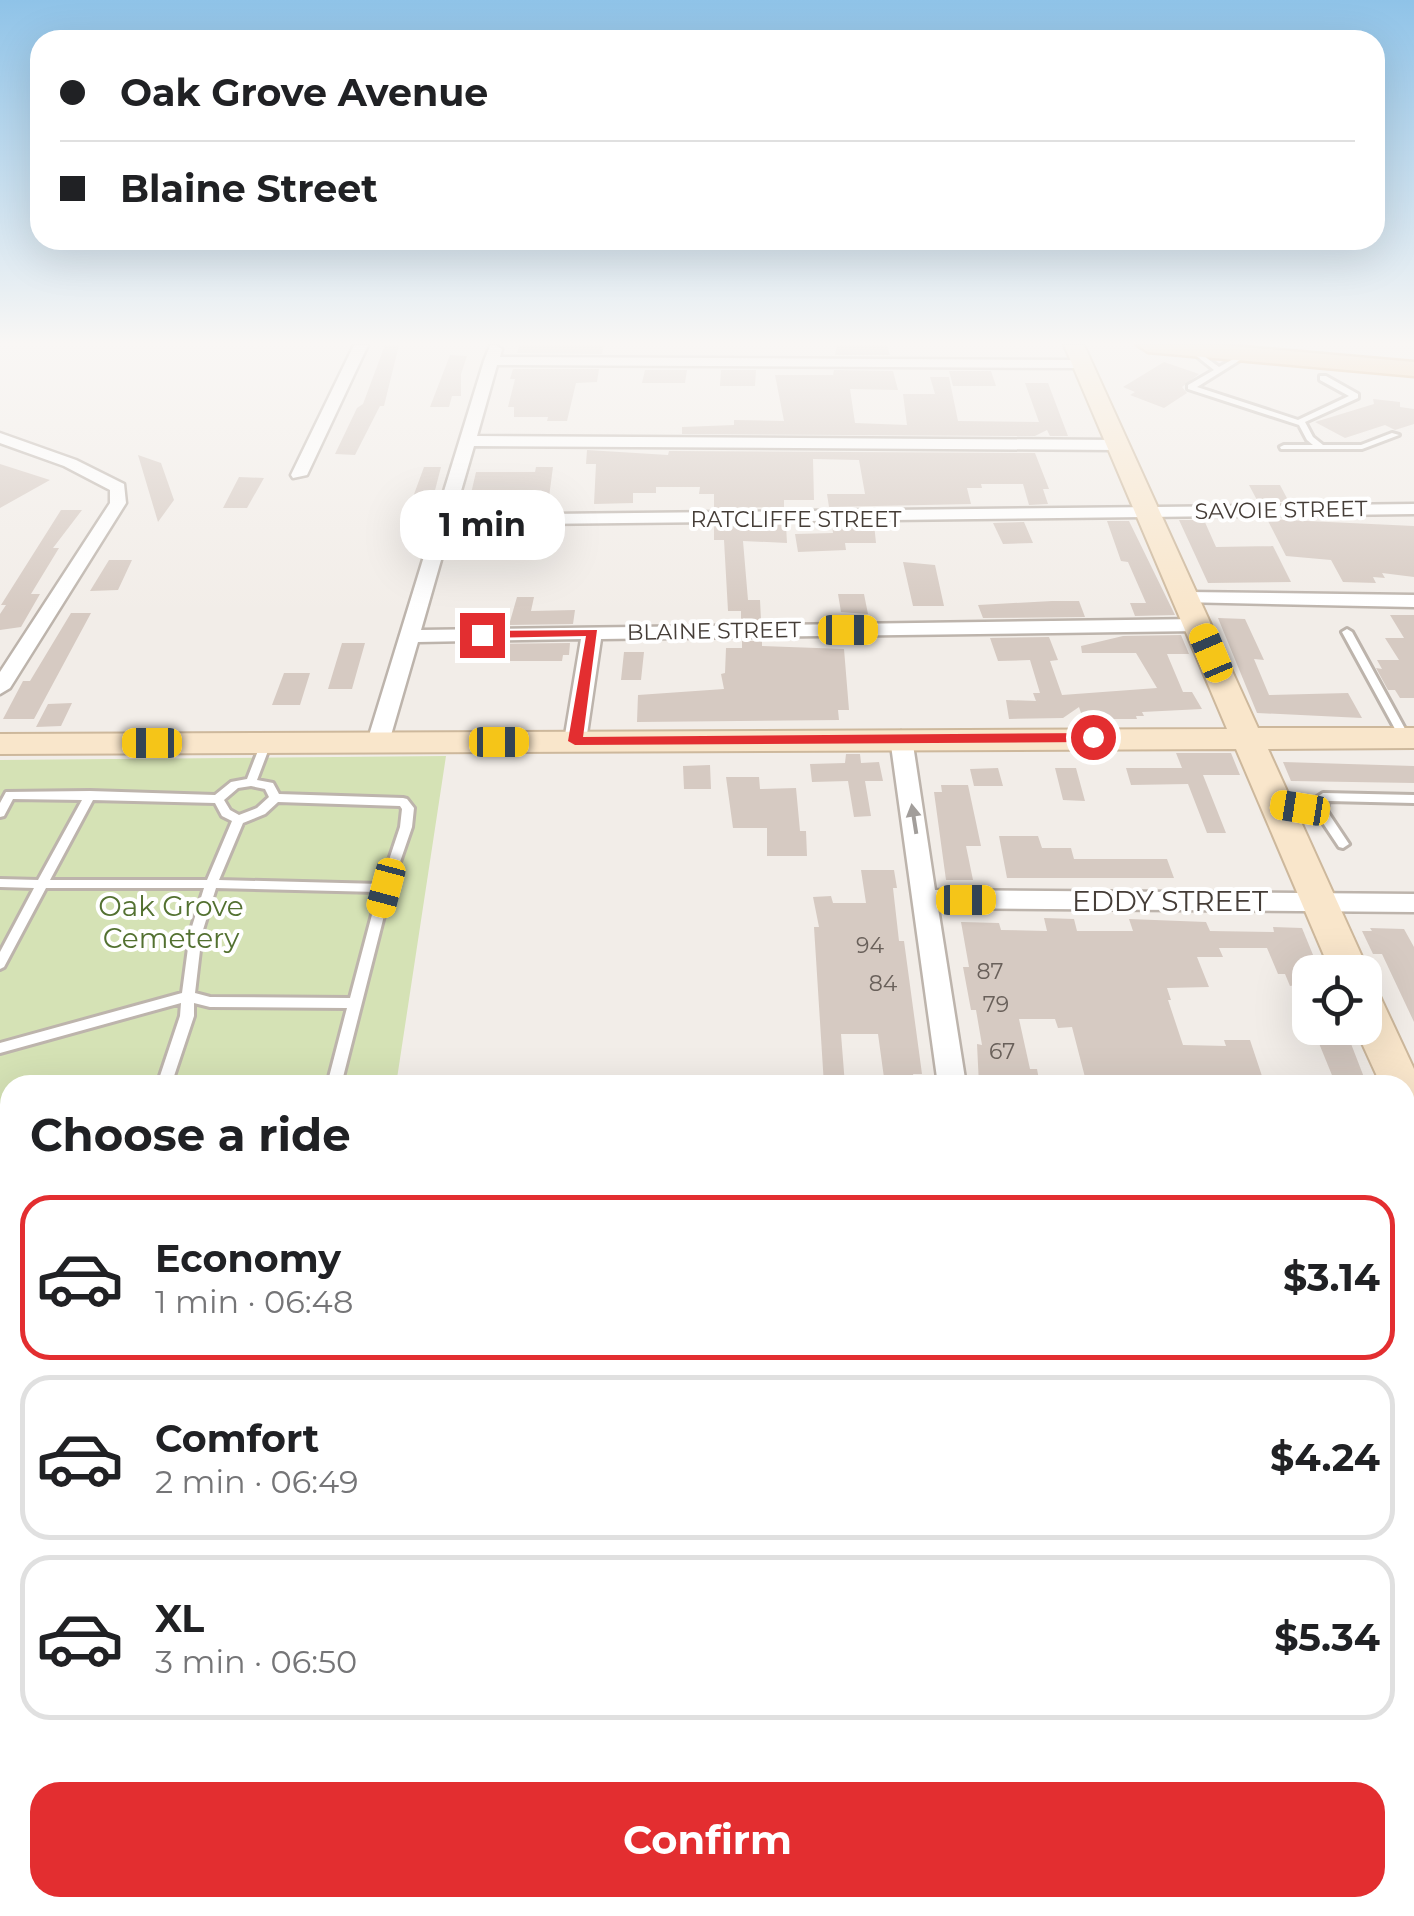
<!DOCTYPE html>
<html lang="en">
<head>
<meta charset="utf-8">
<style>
	body { margin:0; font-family:Montserrat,sans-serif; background:#f6f6f6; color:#202124; height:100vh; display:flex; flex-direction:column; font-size:38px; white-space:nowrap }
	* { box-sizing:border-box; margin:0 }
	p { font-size:32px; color:#757577 }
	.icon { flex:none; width:55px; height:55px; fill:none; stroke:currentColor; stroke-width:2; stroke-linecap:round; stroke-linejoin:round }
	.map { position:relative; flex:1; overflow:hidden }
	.side { position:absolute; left:0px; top:1075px; width:1415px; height:842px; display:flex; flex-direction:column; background:#fff; border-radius:30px 30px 0 0; box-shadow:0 10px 40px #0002 }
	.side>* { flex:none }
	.hud { position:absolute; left:30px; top:30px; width:1355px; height:220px; border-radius:30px; box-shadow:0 10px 40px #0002; display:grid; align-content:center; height:220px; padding:0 30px; background:#fff }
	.controls { position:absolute; left:1292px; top:955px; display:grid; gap:20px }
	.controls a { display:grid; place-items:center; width:90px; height:90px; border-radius:20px; background:#fff; box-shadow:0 10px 40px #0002; font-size:50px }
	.end { position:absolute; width:45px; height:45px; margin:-22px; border:12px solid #e32e30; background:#fff; box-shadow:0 0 0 5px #fff }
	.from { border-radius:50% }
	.bubble { position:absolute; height:70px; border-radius:30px; background:#fff; box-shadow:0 10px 40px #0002; font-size:32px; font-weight:700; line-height:70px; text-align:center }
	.car { position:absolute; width:30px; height:60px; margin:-30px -15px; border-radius:12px; box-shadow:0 0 8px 2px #0007; background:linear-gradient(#f5c518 24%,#345 0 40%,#f5c518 0 76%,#345 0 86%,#f5c518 0) }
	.hud b { display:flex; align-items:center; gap:35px; height:95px; font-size:38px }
	.hud b+b { border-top:2px solid #e0e0e0 }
	.hud i { width:25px; height:25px; background:#202124 }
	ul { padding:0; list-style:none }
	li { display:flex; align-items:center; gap:30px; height:165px; margin:0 20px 15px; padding:0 10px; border:5px solid #e0e0e0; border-radius:30px }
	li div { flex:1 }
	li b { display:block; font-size:38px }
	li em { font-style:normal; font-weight:700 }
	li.current { border-color:#e32e30 }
	li>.icon { width:90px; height:90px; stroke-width:1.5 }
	h2 { padding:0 30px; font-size:45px; line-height:120px }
	.cta { display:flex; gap:20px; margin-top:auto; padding:20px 30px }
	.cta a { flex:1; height:115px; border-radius:30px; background:#e32e30; color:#fff; font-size:40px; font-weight:700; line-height:115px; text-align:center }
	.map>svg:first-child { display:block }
</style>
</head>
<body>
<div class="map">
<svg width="1414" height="1916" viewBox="0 0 1414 1916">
	<rect width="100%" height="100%" fill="#f2ede8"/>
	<path fill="#d5e2b5" d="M446,756L396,1085H10V1908H1405V1436L1414,1437V1916H0V760Z"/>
	<path fill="#d6cac2" d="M385,345H399L384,406H380L355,455L335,454L357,408L363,404Z
		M519,345H604L602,354L517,353Z
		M837,345H887L890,355H835Z
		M450,355L467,356L461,374V396H452L449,407H430Z
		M1164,362L1199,374L1182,387L1187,393L1164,408L1130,395L1135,392L1123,387Z
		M513,369H599L597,382L576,383L567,421H547L548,417H514V407H508L515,379H510Z
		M645,370H687L685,383H642Z
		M721,370H756L755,386H720Z
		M834,370L893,371L898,390L850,389L855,423L907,425L903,394H935L930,377H949L958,421L1039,422L1025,383H1048L1068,436H1050L1047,430L1035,436L682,434V427L734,425V420L784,421L775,375H833Z
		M949,371H991L996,386H953Z
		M1373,399L1400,402V407L1414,409V424L1395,430L1385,425L1345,438L1315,422L1374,404Z
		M587,450L668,455L669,451L1035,453L1049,489H1043L1048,504L1029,505L1023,484H981L982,488H967L971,504L829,507L827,494H865L859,460L813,459L814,500H784V507L714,508V494H699L700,487H656V493H633V503L594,504L596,464H586Z
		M138,455L161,463L174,500L158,522Z
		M0,464L50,480L0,508Z
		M424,467H441L433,498L413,497Z
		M536,467H553L549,497H500L497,511H467L476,472H535Z
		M239,477L264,478L247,508H223Z
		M1249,485H1280L1289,502H1258Z
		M61,510H82L53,548H59L31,594H40L21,627L0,630V614L6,605H1Z
		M1267,519L1414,526V577L1382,573L1385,578L1373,577L1376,583L1343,582L1331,560L1286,556Z
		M1179,520H1204L1216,547L1273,546L1291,582L1208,583Z
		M1107,521H1129L1175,615L1135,616L1130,603H1146L1128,562L1121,561Z
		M1024,522L1033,543L1003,544L993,523Z
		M832,524H874L876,543H845L846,550L798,552L795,534L833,533Z
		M786,525L787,543L743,541L748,600H760L761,621L741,622V611H728L724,540H714V526Z
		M491,528L488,546L460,549L464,529Z
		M109,560H132L118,590L90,591Z
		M903,562L935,565L944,606H913Z
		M838,594H864L868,614L841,612Z
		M517,597H534L531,611L575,610L573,624L509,625Z
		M1052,601H1079L1085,617L983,618L978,605Z
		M71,613H91L34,719H3L23,681H30Z
		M1390,615H1414V698H1400L1395,690H1388L1376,668L1382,669L1377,660H1399L1385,638H1404Z
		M1218,618L1245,619L1264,660L1254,659L1269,695L1348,693L1362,718L1257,713Z
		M1181,635L1189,654H1167L1183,692H1192L1202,709L1142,712L1144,716H1136L1137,719H1083L1079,707L1063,718L1009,719L1006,700L1036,701L1033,693H1040L1030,660L998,661L990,638L1049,637L1058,660L1050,661L1062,695L1157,688L1136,653H1082L1081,646L1123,636Z
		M742,641H762V646L844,649L849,710H838L839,720L637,722L638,695L724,689L721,674L725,673L726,648H742Z
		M342,643H365L352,689H328Z
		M570,643L569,655H563L562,661H492L495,644Z
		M624,652H644L641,680H621Z
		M284,673H310L300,705H272Z
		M72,703L61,726L36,727L48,704Z
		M1176,753H1231L1240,775H1203L1226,833H1207L1188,784L1131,785L1126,768H1182Z
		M846,754H860L861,763L879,762L883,781H865L871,816L854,817L848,781L812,782L810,764L845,763Z
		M1283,762L1414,766V783L1291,781Z
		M710,765L711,789H684L683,766Z
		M998,768L1003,786H974L970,769Z
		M1055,768H1076L1085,801L1063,800Z
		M726,777H759L760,789L796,788L800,831H806L807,856H767V828H733Z
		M941,785H968L981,846H966L973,880H946L934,792H942Z
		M999,836H1038L1042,848H1071L1074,859H1167L1174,878H1007Z
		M861,870H894L897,888H893L899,941H904L922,1074H913L916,1085H885L878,1034H841L845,1085H824L814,927H819L813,897L831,896L833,903H866Z
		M1044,918L1074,919L1077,931H1133L1129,919L1206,922L1210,931L1274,932L1273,927L1302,928L1320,972H1310V1019L1296,985L1290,986L1285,974H1278L1267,948H1219L1223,957H1197L1209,987L1167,988L1171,1000H1168L1183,1045L1226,1046L1224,1040H1250L1262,1076H1258L1261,1085H1087L1072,1027L1058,1028L1055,1019H1019L1030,1069H1037L1040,1085H979L977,1044L982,1045L976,1010H971L963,967H969L961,922L999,923L1001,930L1047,931Z
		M1370,928L1404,929L1414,947V1022L1382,954H1373L1362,931H1372Z
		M1316,1036H1348L1367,1085H1336Z"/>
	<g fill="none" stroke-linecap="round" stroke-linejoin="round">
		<g stroke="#bdb4ac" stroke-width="6">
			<path id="lane" d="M1189,348H1193L1219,367L1244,353H1248V355L1197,387L1298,420L1349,396L1320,380V376H1326L1358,394V398L1305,422L1313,437L1323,445H1361L1392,433L1399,435L1362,449H1281L1280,447L1284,445H1313L1307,440L1299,425L1188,389V385L1214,370L1189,350Z
				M1347,629L1352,632L1410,738L1409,740H1401L1400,738L1342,632Z
				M266,740L271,743L257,780L273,783L279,794L403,798L407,799L414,808L412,827L391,888L341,1085H327L347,1008L210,1007L194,1003V1016L171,1085H157L180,1016L181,1003L0,1053V1043L182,993L190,933L204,888H46L4,967L0,969V952L34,888L0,887V879L38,880L82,800L13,799L4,816L0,817V803L6,792L90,791L215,795L231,782L247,779L261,743ZM251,786L265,789L269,797L257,808L239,815L230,810L224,800L238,788ZM93,800L215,803L222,816L232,821L207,880H50ZM278,802L400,806L402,809L400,827L381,884L219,880L243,823L265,814ZM216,888L378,892L350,998L210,997L195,993L202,933Z
				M1323,793L1414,795V803L1328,801L1327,811L1349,844L1343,848L1339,847L1317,814L1281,809L1275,805L1281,801L1316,806L1317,797Z
				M10,1148V1160L0,1163V1151Z
				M10,1269V1283L0,1287V1273Z
				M10,1410V1426L0,1430V1414Z
				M10,1579V1597L0,1601V1583Z
				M10,1779V1799L0,1803V1783Z
				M1405,1837H1414V1857H1405Z
				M1405,1899L1409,1901L1414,1916H1394L1392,1908H1405Z
				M152,1908H173L175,1916H153Z
				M537,1908H558V1916H536Z
				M904,1908H925L926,1916H904Z
				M1181,1908H1202L1205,1916H1183Z"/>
		</g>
		<g stroke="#bdb4ac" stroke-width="5">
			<path id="street" d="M354,345H368L307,475L293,478L291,475Z
				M495,345L502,349L500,357L1082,360L1089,364L1082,368L497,365L477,436L1118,440L1126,445L1118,450L474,446L454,515L1414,504V514L451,525L421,630L1199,619L1208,625L1199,631L601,639L586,741L575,748L564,741L581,639L418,642L389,742L385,747H371L367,742L484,361L490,346Z
				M0,433L76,460L124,484L126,503L10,688L0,694V672L110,503V490L64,466L0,443Z
				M1187,592L1414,595V607L1180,602L1178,598Z
				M901,731L912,738L935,890L1414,894V912L938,908L966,1085H938L890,738Z
				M1405,1116H1414V1140H1405Z"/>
		</g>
		<g stroke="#cdb89c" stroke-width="4">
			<path id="secondary" d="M1064,345H1084L1258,728H1414V748L1268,749L1369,972L1365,979V972H1331L1236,749L0,754V734L1227,729Z
				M1365,990L1379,994L1414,1069V1098L1405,1101V1085H1381L1355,1028H1365Z"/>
		</g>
		<g stroke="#d7a871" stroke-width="5">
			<path id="primary" d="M1137,345H1222L1414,362V376L1148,352Z"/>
		</g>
		<use href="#lane" fill="#fff" fill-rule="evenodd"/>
		<use href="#street" fill="#fff" fill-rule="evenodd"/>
		<use href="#secondary" fill="#f9e6cb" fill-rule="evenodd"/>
		<use href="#primary" fill="#f4cea0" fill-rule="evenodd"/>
	</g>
	<defs><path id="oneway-solid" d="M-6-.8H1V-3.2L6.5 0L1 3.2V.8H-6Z" transform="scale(2.5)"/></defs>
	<use fill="#a29e9b" href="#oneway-solid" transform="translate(914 819) rotate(-99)"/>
	<linearGradient id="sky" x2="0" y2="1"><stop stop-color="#8fc3e8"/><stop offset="0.56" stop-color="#f9f7f5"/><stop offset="1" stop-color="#f9f7f5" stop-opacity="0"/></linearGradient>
	<rect width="1414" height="613" fill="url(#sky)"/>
	<path fill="#e32e30" d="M597,630L583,737L1093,733L1100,737L1093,742L575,745L568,741L586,636L482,638L476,635L482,631Z"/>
	<g text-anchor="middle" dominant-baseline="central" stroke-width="8" stroke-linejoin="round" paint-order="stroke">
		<g font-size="22" fill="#453d37" stroke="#fff">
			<text transform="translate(1281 510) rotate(-1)">SAVOIE STREET</text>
			<text x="796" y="519">RATCLIFFE STREET</text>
			<text transform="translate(714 631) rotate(-1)">BLAINE STREET</text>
		</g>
		<g font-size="22" fill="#69605a">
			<text x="870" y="945">94</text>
			<text x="990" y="971">87</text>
			<text x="883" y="983">84</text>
			<text x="996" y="1004">79</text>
			<text x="1002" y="1051">67</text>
		</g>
		<g font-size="28" fill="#453d37" stroke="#fff">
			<text x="1170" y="901">EDDY STREET</text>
		</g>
		<g font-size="28" fill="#537131" stroke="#fff">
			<text x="171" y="906">Oak Grove<tspan x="171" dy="32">Cemetery</tspan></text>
		</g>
	</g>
</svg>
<div class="controls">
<a><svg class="icon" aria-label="locate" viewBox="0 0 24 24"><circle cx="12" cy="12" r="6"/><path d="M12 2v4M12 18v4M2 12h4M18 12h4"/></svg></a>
</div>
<i class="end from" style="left:1093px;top:737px"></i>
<i class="end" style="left:482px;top:635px"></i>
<div class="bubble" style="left:400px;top:490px;width:165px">1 min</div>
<i class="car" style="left:848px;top:630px;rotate:90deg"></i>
<i class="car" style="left:1211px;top:653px;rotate:337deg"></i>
<i class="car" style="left:499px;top:742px;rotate:90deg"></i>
<i class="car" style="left:152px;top:743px;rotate:270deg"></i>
<i class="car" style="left:1300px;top:808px;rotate:279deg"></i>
<i class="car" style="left:386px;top:888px;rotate:195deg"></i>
<i class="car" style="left:966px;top:900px;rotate:90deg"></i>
<div class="hud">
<b><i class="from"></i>Oak Grove Avenue</b>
<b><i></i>Blaine Street</b>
</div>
<section class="side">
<h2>Choose a ride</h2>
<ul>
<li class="current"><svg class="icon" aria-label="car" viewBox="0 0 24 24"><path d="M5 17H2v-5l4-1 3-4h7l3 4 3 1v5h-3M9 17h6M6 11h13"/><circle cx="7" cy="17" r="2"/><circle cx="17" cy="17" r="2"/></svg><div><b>Economy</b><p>1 min · 06:48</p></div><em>$3.14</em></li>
<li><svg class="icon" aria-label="car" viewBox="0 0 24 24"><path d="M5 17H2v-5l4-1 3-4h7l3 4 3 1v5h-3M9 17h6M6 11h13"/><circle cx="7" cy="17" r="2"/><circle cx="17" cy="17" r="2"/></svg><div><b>Comfort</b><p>2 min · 06:49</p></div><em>$4.24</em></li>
<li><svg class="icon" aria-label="car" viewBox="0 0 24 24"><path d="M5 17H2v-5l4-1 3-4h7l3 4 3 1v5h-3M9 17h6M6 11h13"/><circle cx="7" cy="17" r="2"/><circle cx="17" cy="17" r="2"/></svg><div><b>XL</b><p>3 min · 06:50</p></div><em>$5.34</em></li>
</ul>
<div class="cta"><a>Confirm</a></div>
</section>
</div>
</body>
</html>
